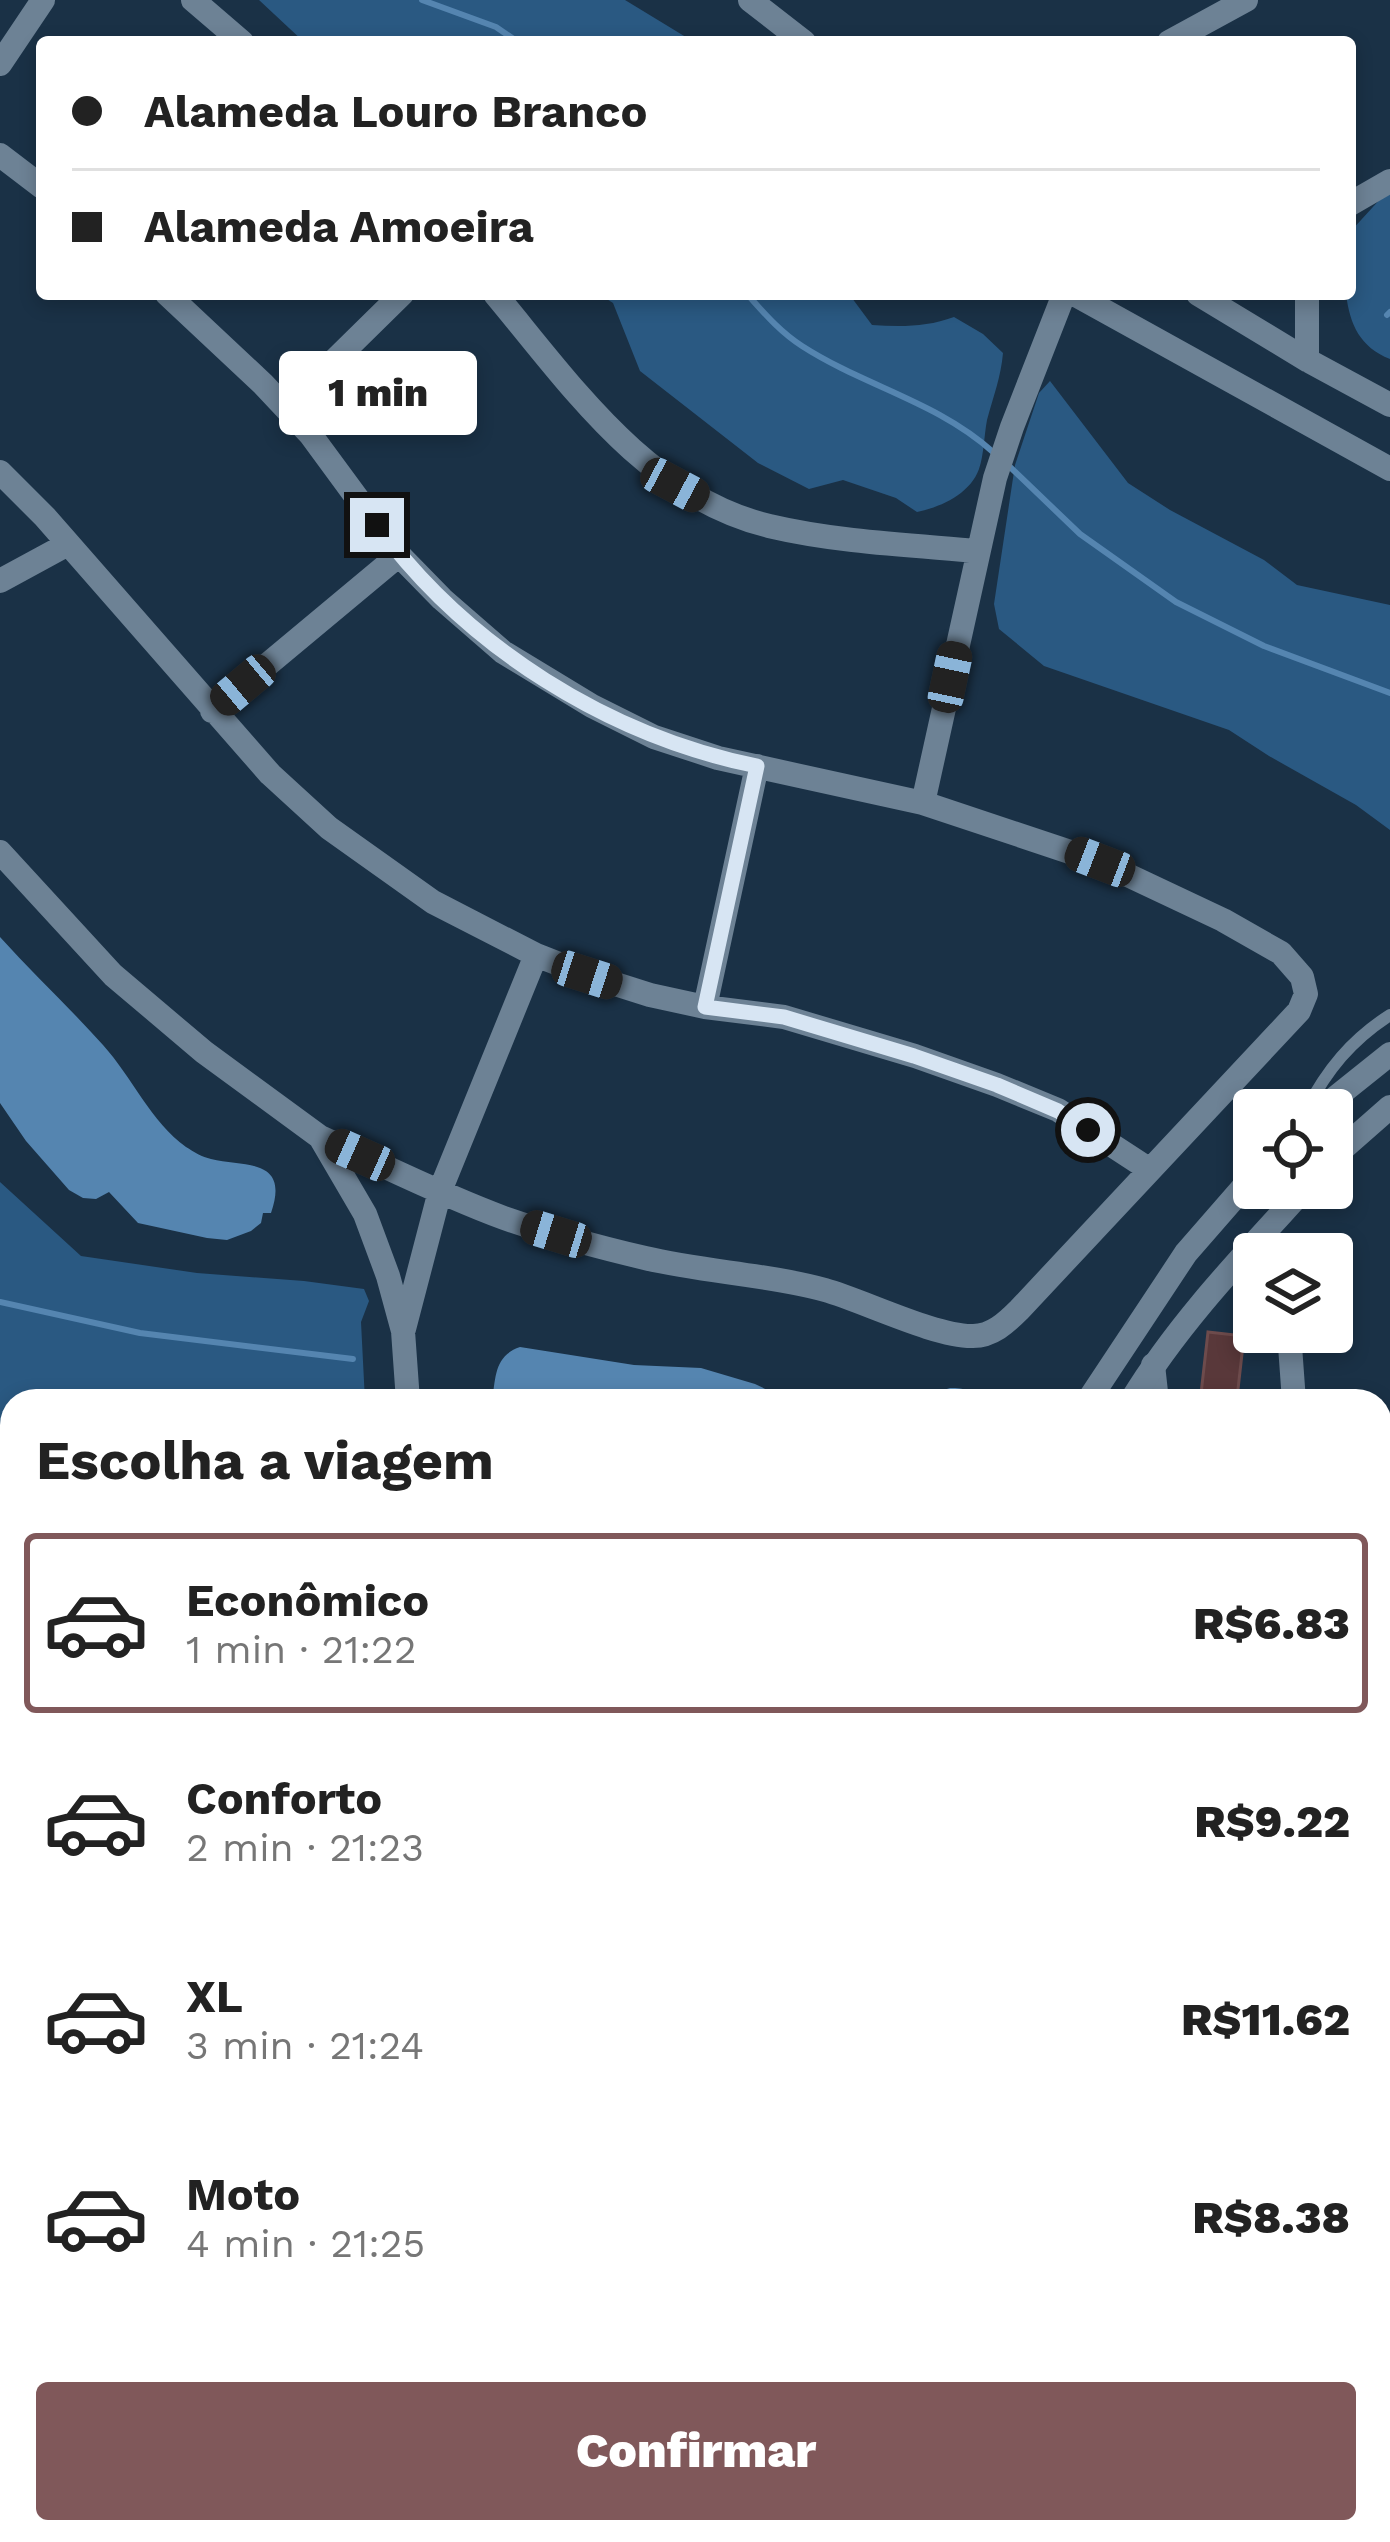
<!DOCTYPE html>
<html lang="pt">
<head>
<meta charset="utf-8">
<style>
	body { margin:0; font-family:"Work Sans",sans-serif; background:#f2f2f2; color:#222; height:100vh; display:flex; flex-direction:column; font-size:45px; white-space:nowrap }
	* { box-sizing:border-box; margin:0 }
	p { font-size:39px; color:#767676 }
	.icon { flex:none; width:66px; height:66px; fill:none; stroke:currentColor; stroke-width:2; stroke-linecap:round; stroke-linejoin:round }
	.map { position:relative; flex:1; overflow:hidden }
	.side { position:absolute; left:0px; top:1389px; width:1392px; height:1155px; display:flex; flex-direction:column; background:#fff; border-radius:36px 36px 0 0; box-shadow:0 6px 18px #0003 }
	.side>* { flex:none }
	.banner { position:absolute; left:36px; top:36px; width:1320px; height:264px; border-radius:12px; box-shadow:0 6px 18px #0003; display:grid; align-content:center; height:264px; padding:0 36px; background:#fff }
	.fabs { position:absolute; left:1233px; top:1089px; display:grid; gap:24px }
	.fabs a { display:grid; place-items:center; width:120px; height:120px; border-radius:12px; background:#fff; box-shadow:0 6px 18px #0003; font-size:60px }
	.end { position:absolute; width:54px; height:54px; margin:-27px; border:15px solid #d7e5f3; background:#111; box-shadow:0 0 0 6px #111 }
	.from { border-radius:50% }
	.bubble { position:absolute; height:84px; border-radius:12px; background:#fff; box-shadow:0 6px 18px #0003; font-size:39px; font-weight:800; line-height:84px; text-align:center }
	.car { position:absolute; width:36px; height:72px; margin:-36px -18px; border-radius:15px; box-shadow:0 0 9px 3px #0007; background:linear-gradient(#222 24%,#8ab4d8 0 40%,#222 0 76%,#8ab4d8 0 86%,#222 0) }
	.banner b { display:flex; align-items:center; gap:42px; height:114px; font-size:45px }
	.banner b+b { border-top:3px solid #e0e0e0 }
	.banner i { width:30px; height:30px; background:#222 }
	ul { padding:0; list-style:none }
	li { display:flex; align-items:center; gap:36px; height:180px; margin:0 24px 18px; padding:0 12px; border:6px solid transparent; border-radius:12px }
	li div { flex:1 }
	li b { display:block; font-size:45px }
	li em { font-style:normal; font-weight:800 }
	li.current { border-color:#80585a }
	li>.icon { width:108px; height:108px; stroke-width:1.5 }
	h2 { padding:0 36px; font-size:54px; line-height:144px }
	.primary-button { display:flex; gap:24px; margin-top:auto; padding:24px 36px }
	.primary-button a { flex:1; height:138px; border-radius:12px; background:#80585a; color:#fff; font-size:48px; font-weight:800; line-height:138px; text-align:center }
	.map>svg:first-child { display:block }
</style>
</head>
<body>
<div class="map">
<svg width="1390" height="2542" viewBox="0 0 1390 2542">
	<rect width="100%" height="100%" fill="#1a3146"/>
	<path fill="#19456a" d="M12,1696V1801L0,1796V1727Z
		M1390,1905V2542H852V2532H1380V1907Z
		M12,2119V2532H737L735,2542H0V2138Z"/>
	<path fill="#2a5982" d="M259,0H625L694,42H304Z
		M1390,192V359C1360,347 1350,325 1346,294H1350V232L1383,196Z
		M599,294H849L872,325C901,327 927,327 954,317L983,334L1003,353C1001,377 993,397 987,420C984,436 984,454 979,469C970,494 941,507 917,512L896,498L843,480L809,489L758,463L640,371L613,303Z
		M1050,381L1128,483L1170,510L1264,560L1297,585L1390,605V830L1356,805L1269,756L1229,730L1044,666L999,629L994,604L1015,465L1039,393Z
		M0,1182L81,1256L197,1273L304,1281L364,1289L369,1301L361,1322L365,1401H12V1433L0,1425Z
		M1380,1578L1390,1582V1905L1380,1907Z"/>
	<path fill="#5585b0" d="M0,937C33,974 70,1008 103,1045C132,1077 151,1122 186,1147C194,1152 202,1157 211,1159C245,1167 290,1158 271,1213H263L261,1223L251,1231L227,1240L207,1238L138,1223L109,1192L96,1199L83,1198L69,1190L26,1141L0,1103Z
		M520,1347L634,1365L701,1368L755,1384L790,1401H492C496,1377 494,1356 520,1347Z
		M950,1388C964,1388 974,1390 984,1401H910Z"/>
	<g fill="none" stroke-linecap="round" stroke-linejoin="round">
		<path stroke="#5585b0" stroke-width="6" d="M422,0L496,27L518,42
			M747,294C764,313 780,332 802,346C864,386 938,402 993,452
			M1387,315L1390,312
			M1008,465L1080,534L1176,602L1264,646L1390,693
			M0,1302L140,1333L353,1359
			M1380,1694L1390,1702"/>
	</g>
	<path fill="#59383a" stroke="#6d4b4c" stroke-width="3" d="M1208,1332L1244,1336L1237,1398L1201,1394Z"/>
	<g fill="none" stroke-linecap="round" stroke-linejoin="round">
		<path stroke="#5d7184" stroke-width="3" stroke-dasharray="6 6" stroke-linecap="butt" d="M0,1549L12,1518"/>
		<path stroke="#6d8295" stroke-width="12" d="M1306,1110C1327,1070 1351,1040 1390,1015"/>
		<path stroke="#6d8295" stroke-width="24" d="M193,0L242,42
			M750,0L804,42
			M1169,42L1246,0
			M0,64L43,0
			M0,155L42,187
			M1350,204L1390,181
			M167,294L263,384L310,434L399,555L442,599L503,652L592,706L654,737L718,758L923,803L1100,862L1223,920L1281,953L1302,977L1306,994L1299,1011L1019,1310C1006,1323 992,1336 973,1336C936,1337 864,1301 825,1290C766,1274 704,1272 645,1258C598,1247 550,1234 504,1218C441,1195 381,1164 320,1137
			M495,294C571,385 646,496 769,526C837,542 909,545 978,551
			M1074,294L1390,469
			M1198,294L1307,360L1390,405
			M1307,294V360
			M286,408L402,294
			M0,472L45,517L270,774L329,828L433,902L536,955L587,975L650,995L705,1007L784,1017L915,1056L997,1085L1058,1110L1150,1170
			M0,581L68,544
			M212,711L399,555
			M923,803L995,478L1012,427L1064,294
			M0,852L113,975L204,1052L320,1137L365,1214L388,1276L403,1331L408,1401
			M705,1007L757,766
			M404,1329L440,1191L536,955
			M1289,1332L1294,1401
			M1153,1365L1157,1401
			M0,1471L12,1481
			M1380,1537L1390,1541
			M1380,1558L1390,1562
			M770,2542L772,2532"/>
		<path stroke="#6d8295" stroke-width="24" d="M1320,1110L1390,1054
			M1332,1158L1390,1107
			M1088,1401L1186,1253L1254,1175
			M1131,1401C1179,1322 1243,1256 1305,1188
			M0,2037L12,2036
			M0,2079L12,2078"/>
	</g>
	<g fill="none" stroke-linecap="round" stroke-linejoin="round">
		<path stroke="#d7e5f3" stroke-width="15" d="M377,525C467,647 608,736 757,766L705,1007L784,1017L914,1056L997,1085L1058,1111L1088,1130"/>
	</g>
</svg>
<div class="fabs">
<a><svg class="icon" aria-label="locate" viewBox="0 0 24 24"><circle cx="12" cy="12" r="6"/><path d="M12 2v4M12 18v4M2 12h4M18 12h4"/></svg></a>
<a><svg class="icon" aria-label="layers" viewBox="0 0 24 24"><path d="M12 4l9 5-9 5-9-5zM3 14l9 5 9-5"/></svg></a>
</div>
<i class="end from" style="left:1088px;top:1130px"></i>
<i class="end" style="left:377px;top:525px"></i>
<div class="bubble" style="left:279px;top:351px;width:198px">1 min</div>
<i class="car" style="left:675px;top:485px;rotate:118deg"></i>
<i class="car" style="left:950px;top:677px;rotate:12deg"></i>
<i class="car" style="left:243px;top:685px;rotate:230deg"></i>
<i class="car" style="left:1100px;top:862px;rotate:291deg"></i>
<i class="car" style="left:587px;top:975px;rotate:108deg"></i>
<i class="car" style="left:360px;top:1155px;rotate:294deg"></i>
<i class="car" style="left:556px;top:1234px;rotate:287deg"></i>
<div class="banner">
<b><i class="from"></i>Alameda Louro Branco</b>
<b><i></i>Alameda Amoeira</b>
</div>
<section class="side">
<h2>Escolha a viagem</h2>
<ul>
<li class="current"><svg class="icon" aria-label="car" viewBox="0 0 24 24"><path d="M5 17H2v-5l4-1 3-4h7l3 4 3 1v5h-3M9 17h6M6 11h13"/><circle cx="7" cy="17" r="2"/><circle cx="17" cy="17" r="2"/></svg><div><b>Econômico</b><p>1 min · 21:22</p></div><em>R$6.83</em></li>
<li><svg class="icon" aria-label="car" viewBox="0 0 24 24"><path d="M5 17H2v-5l4-1 3-4h7l3 4 3 1v5h-3M9 17h6M6 11h13"/><circle cx="7" cy="17" r="2"/><circle cx="17" cy="17" r="2"/></svg><div><b>Conforto</b><p>2 min · 21:23</p></div><em>R$9.22</em></li>
<li><svg class="icon" aria-label="car" viewBox="0 0 24 24"><path d="M5 17H2v-5l4-1 3-4h7l3 4 3 1v5h-3M9 17h6M6 11h13"/><circle cx="7" cy="17" r="2"/><circle cx="17" cy="17" r="2"/></svg><div><b>XL</b><p>3 min · 21:24</p></div><em>R$11.62</em></li>
<li><svg class="icon" aria-label="car" viewBox="0 0 24 24"><path d="M5 17H2v-5l4-1 3-4h7l3 4 3 1v5h-3M9 17h6M6 11h13"/><circle cx="7" cy="17" r="2"/><circle cx="17" cy="17" r="2"/></svg><div><b>Moto</b><p>4 min · 21:25</p></div><em>R$8.38</em></li>
</ul>
<div class="primary-button"><a>Confirmar</a></div>
</section>
</div>
</body>
</html>
